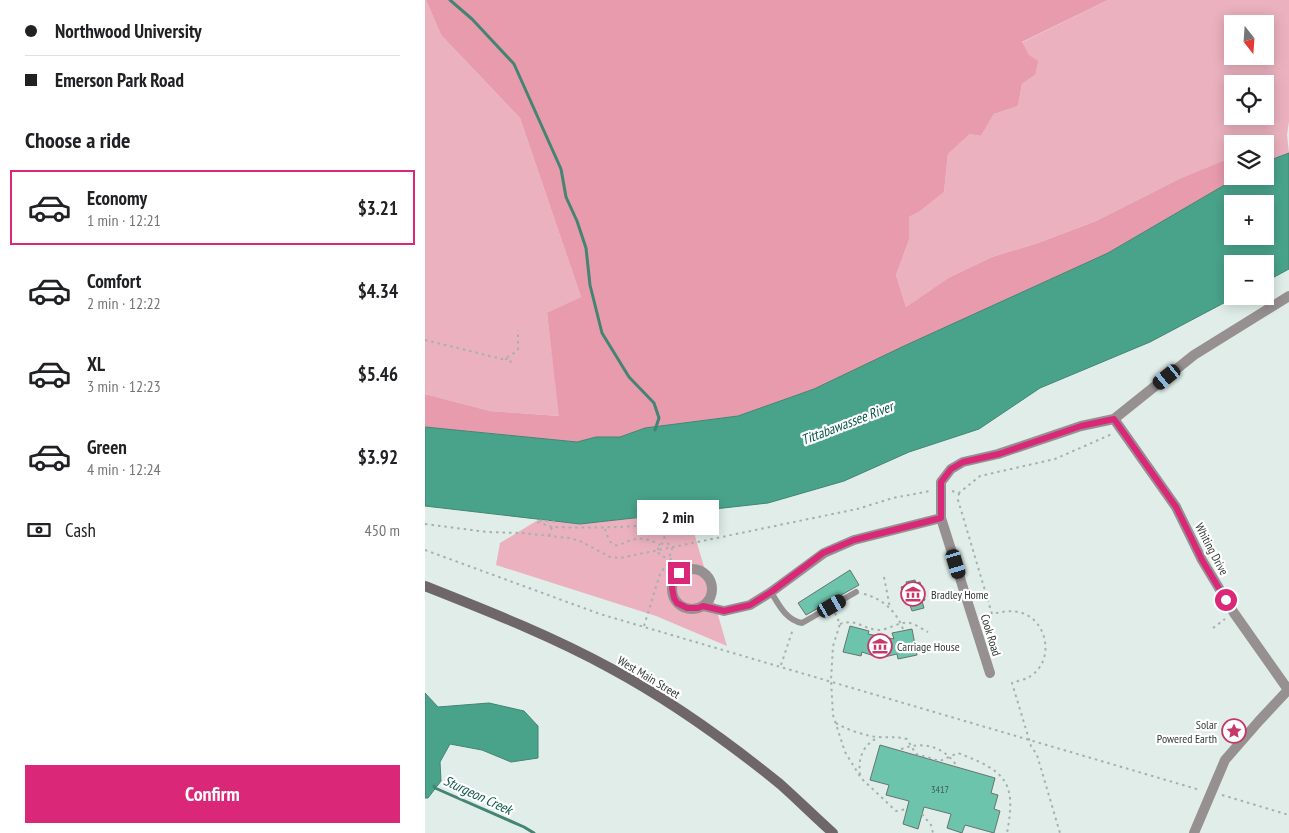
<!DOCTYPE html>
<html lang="en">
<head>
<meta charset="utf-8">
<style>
	body { margin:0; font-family:"PT Sans Narrow",sans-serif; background:#f2f2f2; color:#202124; height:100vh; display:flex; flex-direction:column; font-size:19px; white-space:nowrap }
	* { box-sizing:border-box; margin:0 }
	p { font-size:16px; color:#757577 }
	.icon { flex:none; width:28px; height:28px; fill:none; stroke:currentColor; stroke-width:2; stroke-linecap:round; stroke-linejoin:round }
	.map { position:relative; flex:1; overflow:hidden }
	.drawer { display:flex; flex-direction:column; background:#fff; width:425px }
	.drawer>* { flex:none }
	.hud { display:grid; align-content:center; height:110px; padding:0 25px; background:#fff }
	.needle { width:32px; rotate:163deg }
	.controls { position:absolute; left:799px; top:15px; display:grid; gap:10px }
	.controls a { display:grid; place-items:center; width:50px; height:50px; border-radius:0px; background:#fff; box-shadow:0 2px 12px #0003; font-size:25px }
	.end { position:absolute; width:22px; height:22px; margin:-11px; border:6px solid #db2777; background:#fff; box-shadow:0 0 0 2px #fff }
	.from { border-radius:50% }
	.bubble { position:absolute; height:35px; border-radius:0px; background:#fff; box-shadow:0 2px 12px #0003; font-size:16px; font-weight:700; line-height:35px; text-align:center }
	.car { position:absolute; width:15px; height:30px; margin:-15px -8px; border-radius:6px; box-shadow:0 0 4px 1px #0007; background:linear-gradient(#222 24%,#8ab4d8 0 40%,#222 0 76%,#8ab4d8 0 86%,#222 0) }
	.hud b { display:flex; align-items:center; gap:18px; height:48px; font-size:19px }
	.hud b+b { border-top:1px solid #e0e0e0 }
	.hud i { width:12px; height:12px; background:#202124 }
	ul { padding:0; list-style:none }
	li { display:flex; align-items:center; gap:15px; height:75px; margin:0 10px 8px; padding:0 15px; border:2px solid transparent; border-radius:0px }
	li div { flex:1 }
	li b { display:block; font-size:19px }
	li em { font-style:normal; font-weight:700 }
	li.active { border-color:#db2777 }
	li>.icon { width:45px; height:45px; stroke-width:1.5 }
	h2 { padding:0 25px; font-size:22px; line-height:60px }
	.pay { display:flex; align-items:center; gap:12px; height:55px; padding:0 25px; font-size:19px }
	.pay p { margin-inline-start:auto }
	.button { display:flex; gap:10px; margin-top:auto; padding:10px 25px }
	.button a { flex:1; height:58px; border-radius:0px; background:#db2777; color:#fff; font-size:20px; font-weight:700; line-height:58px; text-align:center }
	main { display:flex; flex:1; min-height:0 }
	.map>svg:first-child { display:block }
</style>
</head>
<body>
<main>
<section class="drawer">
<div class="hud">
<b><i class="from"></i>Northwood University</b>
<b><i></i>Emerson Park Road</b>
</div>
<h2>Choose a ride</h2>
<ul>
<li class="active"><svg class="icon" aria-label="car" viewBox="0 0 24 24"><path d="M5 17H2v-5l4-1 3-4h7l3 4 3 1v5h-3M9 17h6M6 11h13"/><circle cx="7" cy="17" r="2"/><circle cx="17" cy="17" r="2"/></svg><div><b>Economy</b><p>1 min · 12:21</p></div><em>$3.21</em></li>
<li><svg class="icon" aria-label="car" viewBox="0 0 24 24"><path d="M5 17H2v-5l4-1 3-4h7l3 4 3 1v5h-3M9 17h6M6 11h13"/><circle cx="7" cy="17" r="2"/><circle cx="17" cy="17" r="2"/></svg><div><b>Comfort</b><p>2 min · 12:22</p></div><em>$4.34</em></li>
<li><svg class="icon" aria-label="car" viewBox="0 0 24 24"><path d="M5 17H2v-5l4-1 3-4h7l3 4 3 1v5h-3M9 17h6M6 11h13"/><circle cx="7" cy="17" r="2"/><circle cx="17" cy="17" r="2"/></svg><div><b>XL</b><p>3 min · 12:23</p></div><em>$5.46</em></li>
<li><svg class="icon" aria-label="car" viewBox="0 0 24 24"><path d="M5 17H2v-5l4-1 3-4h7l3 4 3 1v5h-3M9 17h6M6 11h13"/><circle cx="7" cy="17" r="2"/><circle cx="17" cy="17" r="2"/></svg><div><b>Green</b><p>4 min · 12:24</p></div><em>$3.92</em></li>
</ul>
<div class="pay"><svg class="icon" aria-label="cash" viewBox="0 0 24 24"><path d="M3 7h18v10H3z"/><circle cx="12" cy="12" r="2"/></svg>Cash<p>450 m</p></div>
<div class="button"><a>Confirm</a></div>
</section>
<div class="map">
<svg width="864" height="833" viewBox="0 0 864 833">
	<rect width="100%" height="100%" fill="#e0ede9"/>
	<path fill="#ebb1be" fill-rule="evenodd" d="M0,0H1L16,35L95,118L156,297L122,314L135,416L65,411L0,394Z
		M683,0H864V121L862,135L864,153L844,160L840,156V144H808L807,157L756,178L671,221L613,243L567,257L523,278L481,307L471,275L484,240V217L494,212L519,192L523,154L545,134L556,136L569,114L593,106L597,84L610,75L604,55L596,43ZM808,24H840V56H808ZM808,84H840V116H808Z
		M263,512L302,646L231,616L71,565L75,543L113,520L155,524Z"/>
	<path fill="#e89bad" d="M1,0H683L597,42L604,55L613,61L610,75L597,84L593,106L569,114L556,136L545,134L523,154L519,192L494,212L484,217V240L471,275L481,307L523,278L567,257L613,243L671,221L756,178L807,157L808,176H815L683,253L479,346L389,389L313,416L220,428L195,437H171L152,442L0,427V394L65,411L134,416L122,313L156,297L95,118L16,35Z"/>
	<path fill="#49a38b" stroke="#438472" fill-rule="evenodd" d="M864,153V269L840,282V264H808V296H812L725,342L615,388L554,429L484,452L419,481L343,503L155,524L0,506V427L152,442L171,437H195L220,428L313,416L389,389L479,346L683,253L815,176H840V162ZM808,204H840V236H808Z
		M0,693L13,707L64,703L99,711L113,726V758L86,762L57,750L25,744L15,762L16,781L3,798H0Z"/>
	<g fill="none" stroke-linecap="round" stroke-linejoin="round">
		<path stroke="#438472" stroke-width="3" d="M25,0L47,19L89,64L136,169L141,197L152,221L161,248L165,285L177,333L204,377L229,403L234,418L230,430
			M9,786L10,788L99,827L109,833"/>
	</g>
	<path fill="#6bc4ab" stroke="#68736f" d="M425,570L434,585L381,615L373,603Z
		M490,580L491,583L495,582L500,600L497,601L499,608L487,611L484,603L481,604L476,587L482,585L481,582Z
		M425,626L444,631L443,634L469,639L467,633L487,629L492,655L473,659L472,654L455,658L437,652L436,656L418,652Z
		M455,745L570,778L566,793L573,795L569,809L575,811L569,833L540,825L537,833L522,828L526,814L499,807L493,829L478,824L484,801L461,795L464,785L445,780Z"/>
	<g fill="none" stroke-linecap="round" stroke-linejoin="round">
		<path stroke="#a6b0ad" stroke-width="2" stroke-dasharray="2.5 4" stroke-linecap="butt" d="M0,340L77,359L87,355L93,349V330
			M80,359H85L86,364
			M527,491L534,493L555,476L630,459L687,434
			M534,493L533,500L567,614C576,612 585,610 594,612C624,619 631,664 602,678C598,680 592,681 587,683L606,746L612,755L635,833
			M237,517L240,543
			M218,519L227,518
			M0,524L62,532L96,533L144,538L155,541L185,557L195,558L432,509L468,498L505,491
			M127,527L112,522L113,520L132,522
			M180,529C182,535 184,543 190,545C195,546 198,543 201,542C213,536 225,539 235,545
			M124,536L127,527C160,528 192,528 224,525V518
			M233 550a7 7 0 1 1 14 0a7 7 0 1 1-14 0Z
			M0,550L175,614L775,790
			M245,558L254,573
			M459,577L465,608
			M439,594C458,599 471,611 478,629
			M410,613L415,624L408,646L406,680L408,715L420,752L436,778L471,811L482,809
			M415,624C431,618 438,629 453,630C464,630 474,621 485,623C490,624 497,629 503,632
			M219,626L235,574L246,559
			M788,628L800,619
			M356,665L368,629
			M411,723C420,729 443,737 454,737C465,738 471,736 482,739L491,754L515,761L533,753C580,771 592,781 582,833
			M476,749C499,741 518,746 532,766
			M435,775C433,759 437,746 452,738
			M797,795L864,815
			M497,814L506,825L508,833"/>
		<path stroke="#969091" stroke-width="6" d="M346,592C354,605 361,620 377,623L431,592"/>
		<path stroke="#969091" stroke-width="10" d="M689,419L751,507L777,560L809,613L864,691
			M247 589a20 20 0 1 1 40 0a20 20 0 1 1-40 0Z
			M278,606L299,611L325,605L346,592L399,553L429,540L516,518
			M565,673L516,518V482L526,469L538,462L573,454L656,426L689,419L769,355L864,296
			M769,833L800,760L834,721L863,690"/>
		<path stroke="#6e6668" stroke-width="10" d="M0,586C63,611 127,636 187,669C246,701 302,741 355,784C373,800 390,817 408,833"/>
	</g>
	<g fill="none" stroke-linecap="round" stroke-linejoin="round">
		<path stroke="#db2777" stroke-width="6" d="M254,573L250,577L247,588L249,598L252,603L262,608H273L278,606L299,611L325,605L346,592L398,553L429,540L516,518V482L526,469L538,462L574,454L656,426L689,419L751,507L777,560L801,600"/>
	</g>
	<defs>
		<g id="museum-ring" transform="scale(1.25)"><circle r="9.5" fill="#fff" stroke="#c53868" stroke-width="1.5"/><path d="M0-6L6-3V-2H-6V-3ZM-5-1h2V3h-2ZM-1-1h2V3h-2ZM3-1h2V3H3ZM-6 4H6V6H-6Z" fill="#c53868"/></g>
		<g id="sight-ring" transform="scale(1.25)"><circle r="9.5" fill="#fff" stroke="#c53868" stroke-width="1.5"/><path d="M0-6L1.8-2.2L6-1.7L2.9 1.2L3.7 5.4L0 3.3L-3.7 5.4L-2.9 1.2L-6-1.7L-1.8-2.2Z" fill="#c53868"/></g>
	</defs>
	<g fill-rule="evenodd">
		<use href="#museum-ring" x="488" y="594"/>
		<use href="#museum-ring" x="455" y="646"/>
		<use href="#sight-ring" x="809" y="731"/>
	</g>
	<g text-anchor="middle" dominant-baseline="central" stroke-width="4.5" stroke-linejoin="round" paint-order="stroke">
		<g font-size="10" fill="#425c55">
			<text x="515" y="789">3417</text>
		</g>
		<g font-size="12" fill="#343a38" stroke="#fff">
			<text transform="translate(787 549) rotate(62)">Whiting Drive</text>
			<text transform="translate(566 635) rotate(73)">Cook Road</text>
			<text transform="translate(224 677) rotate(31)">West Main Street</text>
		</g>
		<g font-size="12" fill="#343a38" stroke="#fff" text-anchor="start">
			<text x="506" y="594">Bradley Home</text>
			<text x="472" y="646">Carriage House</text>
			<text x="792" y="724" text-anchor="end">Solar<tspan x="792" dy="14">Powered Earth</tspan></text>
		</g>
		<g font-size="14" font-style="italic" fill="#0b5747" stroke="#fff">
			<text transform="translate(422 423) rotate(-21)">Tittabawassee River</text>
			<text transform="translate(53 795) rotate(25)">Sturgeon Creek</text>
		</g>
	</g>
</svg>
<div class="controls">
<a><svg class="needle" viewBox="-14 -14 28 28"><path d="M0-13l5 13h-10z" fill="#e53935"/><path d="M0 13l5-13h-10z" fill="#757577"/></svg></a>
<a><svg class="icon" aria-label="locate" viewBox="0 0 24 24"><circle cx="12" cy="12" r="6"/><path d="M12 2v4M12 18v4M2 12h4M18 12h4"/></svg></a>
<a><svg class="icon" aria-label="layers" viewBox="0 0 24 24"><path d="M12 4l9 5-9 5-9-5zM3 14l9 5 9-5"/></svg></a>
<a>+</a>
<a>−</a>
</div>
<i class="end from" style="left:801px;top:600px"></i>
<i class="end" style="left:254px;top:573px"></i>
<div class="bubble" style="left:212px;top:500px;width:82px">2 min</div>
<i class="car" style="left:742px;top:377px;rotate:231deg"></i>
<i class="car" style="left:531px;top:564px;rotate:163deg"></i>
<i class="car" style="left:407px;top:606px;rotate:60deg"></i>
</div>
</main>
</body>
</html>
